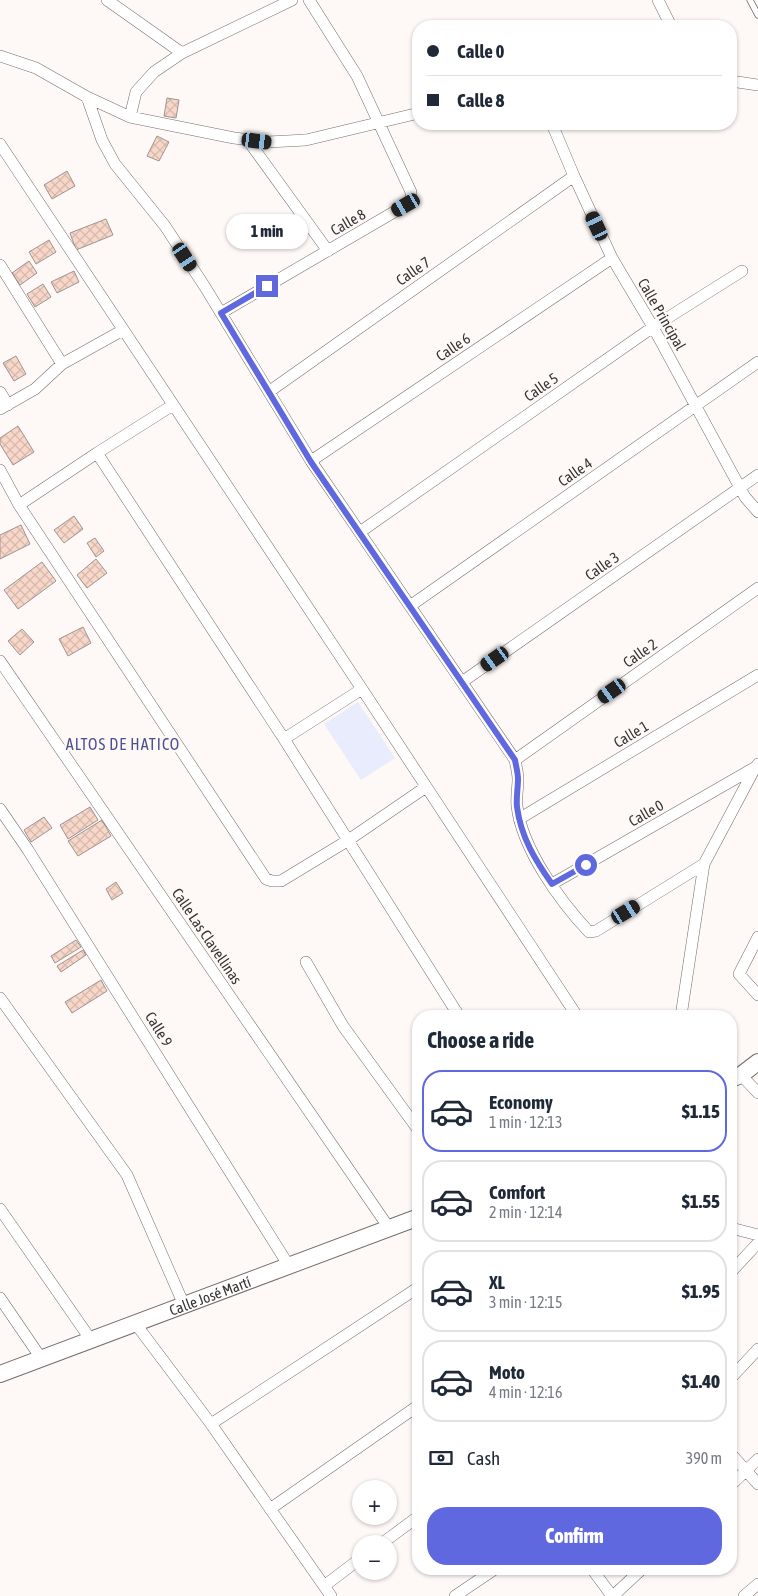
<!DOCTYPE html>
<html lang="en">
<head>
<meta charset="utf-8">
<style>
	body { margin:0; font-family:"Asap Condensed",sans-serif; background:#f2f2f3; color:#1f2937; height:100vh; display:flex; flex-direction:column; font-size:19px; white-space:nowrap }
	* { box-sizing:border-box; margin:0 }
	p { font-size:16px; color:#747a83 }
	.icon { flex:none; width:28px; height:28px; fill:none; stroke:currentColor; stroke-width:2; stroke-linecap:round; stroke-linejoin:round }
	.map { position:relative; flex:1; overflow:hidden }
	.side { position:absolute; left:412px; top:1010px; width:325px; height:565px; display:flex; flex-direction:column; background:#fff; border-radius:20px; box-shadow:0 1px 4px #0004 }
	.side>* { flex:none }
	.hud { position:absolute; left:412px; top:20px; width:325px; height:110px; border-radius:20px; box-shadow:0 1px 4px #0004; display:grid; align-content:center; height:110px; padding:0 15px; background:#fff }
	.tools { position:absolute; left:352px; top:1480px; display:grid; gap:10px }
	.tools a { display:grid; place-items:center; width:45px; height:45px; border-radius:50%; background:#fff; box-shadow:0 1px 4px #0004; font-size:25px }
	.end { position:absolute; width:22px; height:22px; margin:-11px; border:6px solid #6068e0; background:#fff; box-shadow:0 0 0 2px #fff }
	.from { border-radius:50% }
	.bubble { position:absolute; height:35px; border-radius:18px; background:#fff; box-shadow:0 1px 4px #0004; font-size:16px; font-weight:800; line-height:35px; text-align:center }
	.car { position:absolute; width:15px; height:30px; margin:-15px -8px; border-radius:6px; box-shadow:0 0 4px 1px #0007; background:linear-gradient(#222 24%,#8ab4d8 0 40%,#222 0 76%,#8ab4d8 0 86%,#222 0) }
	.hud b { display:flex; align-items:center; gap:18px; height:48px; font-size:19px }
	.hud b+b { border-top:1px solid #e0e1e3 }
	.hud i { width:12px; height:12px; background:#1f2937 }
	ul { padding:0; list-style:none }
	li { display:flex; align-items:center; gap:15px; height:82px; margin:0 10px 8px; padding:0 5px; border:2px solid #e0e1e3; border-radius:20px }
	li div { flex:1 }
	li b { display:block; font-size:19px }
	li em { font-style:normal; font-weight:800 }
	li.current { border-color:#6068e0 }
	li>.icon { width:45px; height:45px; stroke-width:1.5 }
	h2 { padding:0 15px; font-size:22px; line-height:60px }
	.pay { display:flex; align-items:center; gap:12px; height:55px; padding:0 15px; font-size:19px }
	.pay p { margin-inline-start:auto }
	.action { display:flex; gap:10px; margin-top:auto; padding:10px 15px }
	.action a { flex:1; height:58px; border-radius:20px; background:#6068e0; color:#fff; font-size:20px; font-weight:800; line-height:58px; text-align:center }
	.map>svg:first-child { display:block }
</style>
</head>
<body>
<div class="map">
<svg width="758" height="1596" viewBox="0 0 758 1596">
	<defs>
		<pattern id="building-cross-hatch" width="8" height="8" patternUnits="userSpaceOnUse" patternTransform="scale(1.25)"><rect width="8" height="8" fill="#f8d7c9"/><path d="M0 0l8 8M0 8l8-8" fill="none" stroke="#d5b9ad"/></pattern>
	</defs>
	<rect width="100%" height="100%" fill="#fef8f6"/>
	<path fill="#e8ecfc" d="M358,702L395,758L361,780L324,724Z"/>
	<path fill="url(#building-cross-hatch)" stroke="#9c9593" d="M167,98L179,100L176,118L164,116Z
		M157,136L169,142L159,161L147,156Z
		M67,171L75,186L52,199L44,185Z
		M106,219L113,235L76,250L70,233Z
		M49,240L56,252L36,264L29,252Z
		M29,261L37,273L20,285L12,273Z
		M74,271L79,282L57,293L51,282Z
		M43,284L51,297L35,307L27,294Z
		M16,356L26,374L14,381L3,363Z
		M18,426L34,452L13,465L0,444V438Z
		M74,516L83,529L64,543L54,530Z
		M21,525L30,544L0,559V535Z
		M95,538L104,551L96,557L87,543Z
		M96,559L107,573L87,588L77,575Z
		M42,562L56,581L18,609L4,590Z
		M83,627L91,643L68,656L59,639Z
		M22,629L34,642L20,655L8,641Z
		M90,807L98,820L68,839L60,825Z
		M44,817L52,828L31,842L24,830Z
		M102,820L111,836L78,856L68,841Z
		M116,882L123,893L112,900L106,889Z
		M76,940L81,947L55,963L51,956Z
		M83,950L86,955L61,972L57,966Z
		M101,980L107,991L72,1013L65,1002Z"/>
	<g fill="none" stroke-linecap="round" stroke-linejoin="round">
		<g stroke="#756f6c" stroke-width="7">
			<path id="service" d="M750,0L758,15"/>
		</g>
		<g stroke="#756f6c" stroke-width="12">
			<path id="minor" d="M107,0L182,53
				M658,0L671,26
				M0,56L36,68L87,97L130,117L234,138L268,142L306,140L419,113
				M731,81L758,85
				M87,97L102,140L115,164L165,226L205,287L311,461L515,760C516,766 518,773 518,779C518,788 516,797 517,806C522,849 560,901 589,932L596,931L704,864
				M130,117L136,92L154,72L182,53L292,0
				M552,124L574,176L612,258L653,327L745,497L758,512
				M247,139L328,251
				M0,144L362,689L577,1016
				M0,265L62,364
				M221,313L406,205L411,199V192L357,76L309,0
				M270,391L574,176
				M0,392L8,405
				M0,409L35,389L62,364L123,330
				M97,453L284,739L459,1016
				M311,461L612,258
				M0,470L19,505L266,879L272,881H281L347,841L426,787
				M19,505L97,453L173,405
				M360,532L653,327L742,271
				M410,606L758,362
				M0,661L389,1228
				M462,682L758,475
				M284,739L362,689
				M515,760L758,588
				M0,809L28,850L289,1266
				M519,819L758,675
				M552,884L754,768
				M758,937L739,974L758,995
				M306,962L343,1026L419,1131
				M0,998L127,1175L184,1305
				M681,1016L704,864L755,768L758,764
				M741,1075L758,1093
				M0,1209L91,1340
				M731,1228L758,1235
				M731,1272L758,1243
				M0,1298L41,1358
				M135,1323L211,1424L331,1596
				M731,1378L758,1349
				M211,1424L419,1287
				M731,1454L758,1484
				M731,1485L758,1459
				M270,1509L419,1405
				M381,1544L419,1516
				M592,1569L612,1596
				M324,1586L361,1558
				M455,1596L495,1569
				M613,1596L642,1569
				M744,1596L758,1584"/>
		</g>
		<g stroke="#756f6c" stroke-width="18">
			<g id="secondary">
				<path d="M731,1079L741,1075L758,1062"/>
				<path id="s1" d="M0,1374L419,1217"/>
			</g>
		</g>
		<use href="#service" stroke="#fff" stroke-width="5.5"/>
		<use href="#minor" stroke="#fff" stroke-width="11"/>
		<use href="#secondary" stroke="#fff" stroke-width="16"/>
	</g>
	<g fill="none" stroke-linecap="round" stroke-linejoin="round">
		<path stroke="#6068e0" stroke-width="6" d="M267,286L221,313L311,462L515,760C516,766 518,773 518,779C518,788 516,798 517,807C521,837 535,860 552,884L586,865"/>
	</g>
	<g text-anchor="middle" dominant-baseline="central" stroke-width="5" stroke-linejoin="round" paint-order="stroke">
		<g font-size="15" fill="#373534" stroke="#fef8f6">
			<text transform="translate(348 222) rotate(-30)">Calle 8</text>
			<text transform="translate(413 271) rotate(-35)">Calle 7</text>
			<text transform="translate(662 314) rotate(60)">Calle Principal</text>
			<text transform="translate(453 347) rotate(-34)">Calle 6</text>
			<text transform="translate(541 387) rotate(-35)">Calle 5</text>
			<text transform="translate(575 472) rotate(-35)">Calle 4</text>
			<text transform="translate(602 566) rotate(-35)">Calle 3</text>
			<text transform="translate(640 653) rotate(-35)">Calle 2</text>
			<text transform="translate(631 734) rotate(-31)">Calle 1</text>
			<text transform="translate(646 813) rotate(-30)">Calle 0</text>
			<text transform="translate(207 936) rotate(56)">Calle Las Clavellinas</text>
			<text transform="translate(159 1029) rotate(58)">Calle 9</text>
			<text stroke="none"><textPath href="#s1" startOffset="224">Calle José Martí</textPath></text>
		</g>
		<g font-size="16" letter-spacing="1" fill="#4a518f" stroke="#fef8f6">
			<text x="123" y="744">ALTOS DE HATICO</text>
		</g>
	</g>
</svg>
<div class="tools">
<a>+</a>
<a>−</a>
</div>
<i class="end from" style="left:586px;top:865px"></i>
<i class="end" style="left:267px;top:286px"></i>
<div class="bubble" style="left:226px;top:214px;width:82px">1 min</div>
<i class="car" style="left:257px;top:141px;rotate:97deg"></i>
<i class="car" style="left:406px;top:205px;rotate:240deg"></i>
<i class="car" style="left:597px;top:226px;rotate:335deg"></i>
<i class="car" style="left:185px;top:257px;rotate:147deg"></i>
<i class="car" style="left:495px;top:659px;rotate:235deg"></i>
<i class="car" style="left:612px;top:691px;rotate:235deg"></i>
<i class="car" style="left:626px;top:912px;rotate:59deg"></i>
<div class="hud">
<b><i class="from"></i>Calle 0</b>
<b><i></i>Calle 8</b>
</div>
<section class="side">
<h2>Choose a ride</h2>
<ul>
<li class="current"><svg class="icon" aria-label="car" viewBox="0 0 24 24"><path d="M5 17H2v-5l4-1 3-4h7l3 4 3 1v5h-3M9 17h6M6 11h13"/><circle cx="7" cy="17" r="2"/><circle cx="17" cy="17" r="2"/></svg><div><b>Economy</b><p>1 min · 12:13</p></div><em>$1.15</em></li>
<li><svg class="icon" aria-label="car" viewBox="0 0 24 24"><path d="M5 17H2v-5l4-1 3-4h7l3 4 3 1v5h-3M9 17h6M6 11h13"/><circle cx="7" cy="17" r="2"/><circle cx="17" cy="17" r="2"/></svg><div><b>Comfort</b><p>2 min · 12:14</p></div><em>$1.55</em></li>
<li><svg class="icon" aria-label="car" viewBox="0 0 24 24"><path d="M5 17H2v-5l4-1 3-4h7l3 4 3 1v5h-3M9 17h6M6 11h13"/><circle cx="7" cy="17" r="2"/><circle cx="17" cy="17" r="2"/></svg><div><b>XL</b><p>3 min · 12:15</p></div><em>$1.95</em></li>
<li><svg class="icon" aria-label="car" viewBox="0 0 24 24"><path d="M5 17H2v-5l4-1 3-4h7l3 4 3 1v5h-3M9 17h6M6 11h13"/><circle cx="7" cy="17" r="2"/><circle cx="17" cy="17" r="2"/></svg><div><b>Moto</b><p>4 min · 12:16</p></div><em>$1.40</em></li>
</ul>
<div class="pay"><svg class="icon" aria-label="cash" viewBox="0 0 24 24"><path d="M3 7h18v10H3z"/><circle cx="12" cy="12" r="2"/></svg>Cash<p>390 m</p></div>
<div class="action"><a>Confirm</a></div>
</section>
</div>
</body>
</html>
